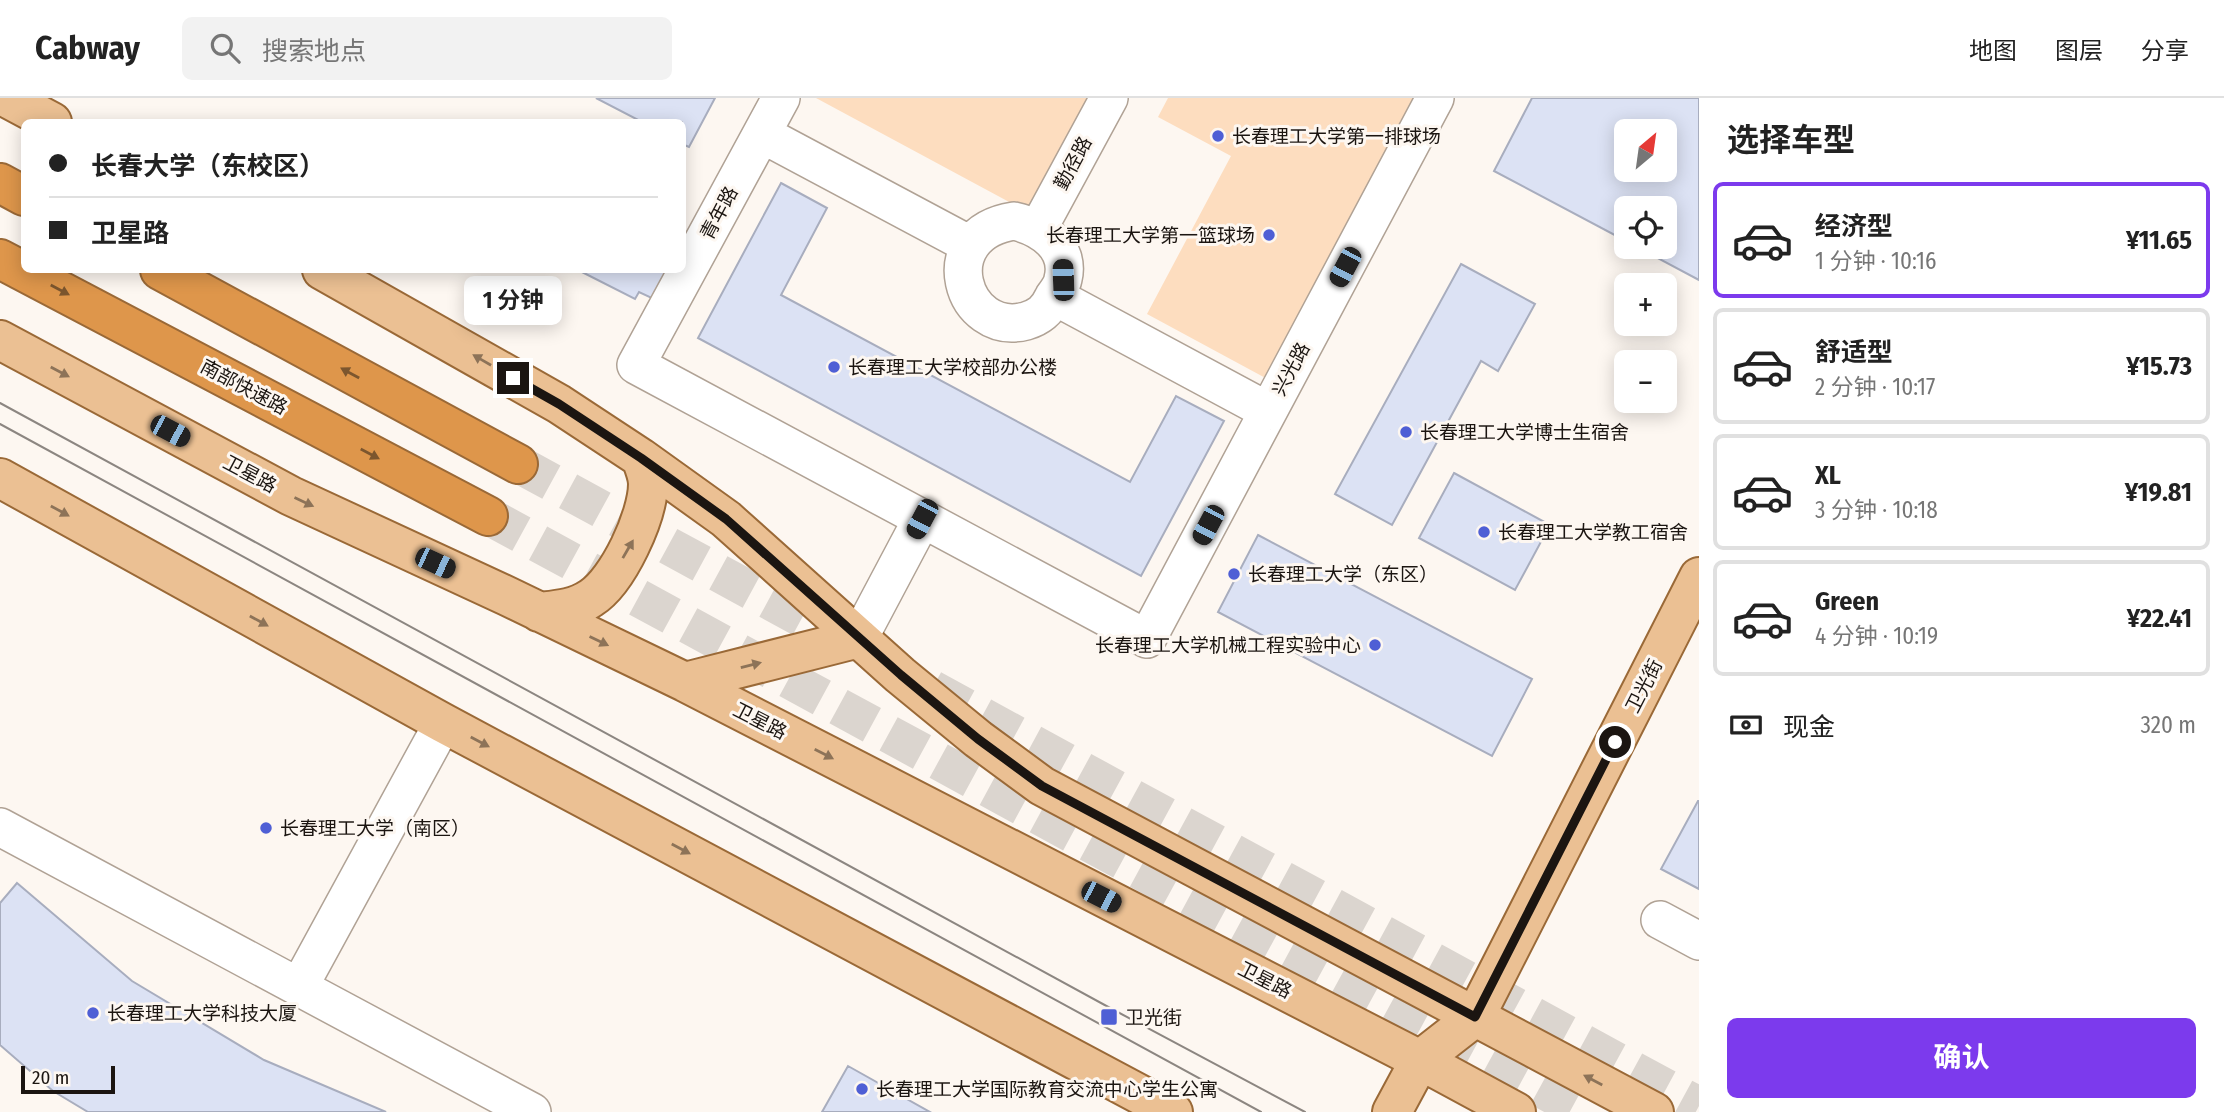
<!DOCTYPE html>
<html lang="zh">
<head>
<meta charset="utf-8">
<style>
	body { margin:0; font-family:"Fira Sans Condensed","Noto Sans SC",sans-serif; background:#f2f2f2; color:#222; height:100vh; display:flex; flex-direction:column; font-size:26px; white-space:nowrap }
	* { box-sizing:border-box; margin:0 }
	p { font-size:23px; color:#767676 }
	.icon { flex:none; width:38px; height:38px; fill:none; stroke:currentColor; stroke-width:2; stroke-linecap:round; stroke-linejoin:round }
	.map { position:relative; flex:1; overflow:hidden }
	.sheet { display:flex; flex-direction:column; background:#fff; width:525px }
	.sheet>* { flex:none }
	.guide { position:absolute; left:21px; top:21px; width:665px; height:154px; border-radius:10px; box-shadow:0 4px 18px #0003; display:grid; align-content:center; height:154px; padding:0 28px; background:#fff }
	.needle { width:46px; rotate:29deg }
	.controls { position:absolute; left:1614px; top:21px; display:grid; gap:14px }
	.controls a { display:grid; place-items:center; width:63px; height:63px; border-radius:10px; background:#fff; box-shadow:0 4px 18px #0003; font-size:35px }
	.scale { position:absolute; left:21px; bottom:18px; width:94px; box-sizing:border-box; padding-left:7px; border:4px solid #1b1511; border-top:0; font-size:19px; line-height:24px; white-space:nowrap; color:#1b1511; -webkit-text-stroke:5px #fdf7f1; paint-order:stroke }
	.end { position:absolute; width:32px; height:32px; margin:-16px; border:9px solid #1b1511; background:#fff; box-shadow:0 0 0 4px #fff }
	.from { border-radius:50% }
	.bubble { position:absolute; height:49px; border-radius:10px; background:#fff; box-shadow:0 4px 18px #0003; font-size:23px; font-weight:700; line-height:49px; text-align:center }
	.car { position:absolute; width:21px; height:42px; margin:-21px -10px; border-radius:9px; box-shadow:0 0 5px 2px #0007; background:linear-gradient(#222 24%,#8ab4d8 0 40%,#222 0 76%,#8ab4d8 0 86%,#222 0) }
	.guide b { display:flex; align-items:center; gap:24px; height:66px; font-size:26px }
	.guide b+b { border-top:2px solid #e0e0e0 }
	.guide i { width:18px; height:18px; background:#222 }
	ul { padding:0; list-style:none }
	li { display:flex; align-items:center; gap:21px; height:116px; margin:0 14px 10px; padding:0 14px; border:4px solid #e0e0e0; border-radius:10px }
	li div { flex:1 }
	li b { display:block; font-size:26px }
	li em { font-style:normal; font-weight:700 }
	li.selected { border-color:#7c3aed }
	li>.icon { width:63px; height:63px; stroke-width:1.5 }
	h2 { padding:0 28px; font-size:32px; line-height:84px }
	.pay { display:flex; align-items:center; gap:18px; height:77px; padding:0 28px; font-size:26px }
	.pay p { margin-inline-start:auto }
	.action { display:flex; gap:14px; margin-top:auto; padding:14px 28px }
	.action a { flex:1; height:80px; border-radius:10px; background:#7c3aed; color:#fff; font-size:28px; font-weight:700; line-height:80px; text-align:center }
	header { display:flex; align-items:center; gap:42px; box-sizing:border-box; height:98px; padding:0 35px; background:#fff; border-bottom:2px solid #e0e0e0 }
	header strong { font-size:33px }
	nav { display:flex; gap:38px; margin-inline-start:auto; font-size:24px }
	.search { width:490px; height:63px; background:#f2f2f2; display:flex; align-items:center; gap:18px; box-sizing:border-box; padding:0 24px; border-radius:10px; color:#767676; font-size:26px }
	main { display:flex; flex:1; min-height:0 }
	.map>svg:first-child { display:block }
</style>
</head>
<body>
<header>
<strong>Cabway</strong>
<div class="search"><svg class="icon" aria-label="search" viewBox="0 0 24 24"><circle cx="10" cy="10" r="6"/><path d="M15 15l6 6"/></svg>搜索地点</div>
<nav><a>地图</a><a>图层</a><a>分享</a></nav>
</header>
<main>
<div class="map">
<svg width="1699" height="1014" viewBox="0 0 1699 1014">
	<rect width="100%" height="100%" fill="#fdf7f1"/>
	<path fill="#fdddbf" d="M816,0H1101L1037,119Z
		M1168,0H1423L1271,283L1147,216L1231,58L1158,19Z"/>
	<path fill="#dce2f4" stroke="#a8adbe" stroke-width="2" fill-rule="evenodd" d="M596,0H715L689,49L682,46V24H642Z
		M1532,0H1699V182L1637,149H1664V110H1626V143L1494,73ZM1626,33H1664V72H1626Z
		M781,85L827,110L781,197L1130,384L1176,298L1224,323L1141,478L698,240Z
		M1461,166L1535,206L1498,273L1481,263L1392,427L1335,396Z
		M578,172H672L656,202L639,194L635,201Z
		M1454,375L1550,427L1515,492L1419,440Z
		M1258,437L1532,581L1492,658L1218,514Z
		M1698,703H1699V791L1661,771Z
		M17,785L132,883L264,962L386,1014H88L53,993L0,947V805Z
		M848,968L930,1014H822Z"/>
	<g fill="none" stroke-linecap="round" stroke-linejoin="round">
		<path stroke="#dbd5cf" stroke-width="38" stroke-dasharray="38 19" stroke-linecap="butt" d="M518,366L864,554
			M488,418L1584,1014
			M932,591L1699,1008"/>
		<g stroke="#b0a295" stroke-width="40">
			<path id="minor" d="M781,0L636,267L1147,541L1435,0
				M762,36L970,147
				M1014,123C1041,129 1071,149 1063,181C1062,188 1056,195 1053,200C1047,213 1039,219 1026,223C962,240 930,136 1014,123Z
				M1038,131L1109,0
				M1054,198L1268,313
				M859,540L922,421
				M0,729L532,1014
				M1660,822L1699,843
				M299,889L443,625"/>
		</g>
		<g stroke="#9a6937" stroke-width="42">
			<path id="major" d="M7,0L52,24
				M322,172L559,306L641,360L726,421L900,577L978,641L1042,688L1654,1014
				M0,242L291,398L507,498L685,584L1420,962L1516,1014
				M0,380L443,625L1173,1014
				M539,514C557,512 575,511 591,500C618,483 648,418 648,386C648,378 644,368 641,360
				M685,584L859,540
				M1392,1014L1420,962L1475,919L1699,479"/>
		</g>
		<g stroke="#9a6937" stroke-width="42">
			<path id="highway" d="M0,85L24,98
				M0,161L488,418
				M160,172L518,366"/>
		</g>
		<use href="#minor" stroke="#fff" stroke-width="37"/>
		<use href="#major" stroke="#ebc093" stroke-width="38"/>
		<use href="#highway" stroke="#de964b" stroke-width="38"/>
		<path stroke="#8c8681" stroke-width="2" d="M0,305L1112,911L1305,1014
			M0,326L1261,1014"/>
	</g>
	<defs><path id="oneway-solid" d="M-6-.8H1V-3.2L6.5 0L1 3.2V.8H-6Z" transform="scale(1.75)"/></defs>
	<g fill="#7c562e">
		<use href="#oneway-solid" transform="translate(60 192) rotate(28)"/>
		<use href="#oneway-solid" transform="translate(350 275) rotate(-151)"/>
		<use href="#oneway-solid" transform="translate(370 356) rotate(28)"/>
	</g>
	<g fill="#8d7358">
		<use href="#oneway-solid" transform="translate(482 262) rotate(-150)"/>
		<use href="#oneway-solid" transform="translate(60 274) rotate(28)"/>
		<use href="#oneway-solid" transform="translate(304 404) rotate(25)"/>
		<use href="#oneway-solid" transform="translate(60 413) rotate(29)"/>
		<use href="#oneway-solid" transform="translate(628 451) rotate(-60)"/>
		<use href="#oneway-solid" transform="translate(259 523) rotate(29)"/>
		<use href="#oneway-solid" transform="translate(599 543) rotate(26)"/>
		<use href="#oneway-solid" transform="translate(751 567) rotate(-14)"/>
		<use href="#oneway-solid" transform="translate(480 644) rotate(28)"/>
		<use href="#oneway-solid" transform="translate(824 656) rotate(27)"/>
		<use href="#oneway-solid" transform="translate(681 751) rotate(28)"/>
		<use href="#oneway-solid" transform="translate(1593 982) rotate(-152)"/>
	</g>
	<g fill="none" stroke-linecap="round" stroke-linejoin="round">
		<path stroke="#1b1511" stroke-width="9" d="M513,280L559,306L641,360L726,421L901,577L978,641L1042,688L1475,919L1615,644"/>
	</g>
	<g fill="#4f5fd5" stroke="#fdf7f1" stroke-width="2.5">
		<circle cx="1218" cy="38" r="7"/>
		<circle cx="1269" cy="137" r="7"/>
		<circle cx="834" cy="269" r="7"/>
		<circle cx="1406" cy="334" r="7"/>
		<circle cx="1484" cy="434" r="7"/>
		<circle cx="1234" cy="476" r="7"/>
		<circle cx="1375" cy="547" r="7"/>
		<circle cx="266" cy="730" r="7"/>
		<circle cx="93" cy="915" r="7"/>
		<rect x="1100" y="910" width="18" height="18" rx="3.5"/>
		<circle cx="862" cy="991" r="7"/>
	</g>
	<g text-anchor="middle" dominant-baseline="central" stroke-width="6" stroke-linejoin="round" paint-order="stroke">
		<g font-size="19" fill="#1b1511" stroke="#fdf7f1" text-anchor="start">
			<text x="1232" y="38">长春理工大学第一排球场</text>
			<text x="1255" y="137" text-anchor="end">长春理工大学第一篮球场</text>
			<text x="848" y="269">长春理工大学校部办公楼</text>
			<text x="1420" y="334">长春理工大学博士生宿舍</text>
			<text x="1498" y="434">长春理工大学教工宿舍</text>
			<text x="1248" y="476">长春理工大学（东区）</text>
			<text x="1361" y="547" text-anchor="end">长春理工大学机械工程实验中心</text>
			<text x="280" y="730">长春理工大学（南区）</text>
			<text x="107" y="915">长春理工大学科技大厦</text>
			<text x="1125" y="919">卫光街</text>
			<text x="876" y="991">长春理工大学国际教育交流中心学生公寓</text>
		</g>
		<g font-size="19" fill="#1b1511" stroke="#fdf7f1">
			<text transform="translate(1073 65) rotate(-62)">勤径路</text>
			<text transform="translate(719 115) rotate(-62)">青年路</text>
			<text transform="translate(1291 271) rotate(-62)">兴光路</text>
			<text transform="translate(244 289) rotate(28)">南部快速路</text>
			<text transform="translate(250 376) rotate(28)">卫星路</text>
			<text transform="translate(1644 588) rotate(-63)">卫光街</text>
			<text transform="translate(760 623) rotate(27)">卫星路</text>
			<text transform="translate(1265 882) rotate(27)">卫星路</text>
		</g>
	</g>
</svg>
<div class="controls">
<a><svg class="needle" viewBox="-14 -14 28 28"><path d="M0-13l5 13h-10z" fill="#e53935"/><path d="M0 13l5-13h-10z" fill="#767676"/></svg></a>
<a><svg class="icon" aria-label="locate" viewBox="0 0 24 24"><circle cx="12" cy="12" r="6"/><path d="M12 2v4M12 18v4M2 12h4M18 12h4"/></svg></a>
<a>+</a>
<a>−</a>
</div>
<div class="scale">20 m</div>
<i class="end from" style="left:1615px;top:644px"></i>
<i class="end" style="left:513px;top:280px"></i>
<div class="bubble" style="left:464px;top:178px;width:98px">1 分钟</div>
<i class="car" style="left:1345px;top:169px;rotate:208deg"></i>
<i class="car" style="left:1063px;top:182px;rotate:358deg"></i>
<i class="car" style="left:170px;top:333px;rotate:118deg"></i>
<i class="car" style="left:922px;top:421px;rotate:208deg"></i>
<i class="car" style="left:1208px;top:427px;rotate:208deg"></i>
<i class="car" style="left:435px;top:465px;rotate:115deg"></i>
<i class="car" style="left:1101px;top:799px;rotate:117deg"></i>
<div class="guide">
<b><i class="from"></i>长春大学（东校区）</b>
<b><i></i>卫星路</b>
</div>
</div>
<section class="sheet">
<h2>选择车型</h2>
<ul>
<li class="selected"><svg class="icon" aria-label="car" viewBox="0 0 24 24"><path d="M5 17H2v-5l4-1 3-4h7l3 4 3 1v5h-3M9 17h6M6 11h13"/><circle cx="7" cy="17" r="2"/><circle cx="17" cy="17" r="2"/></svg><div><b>经济型</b><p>1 分钟 · 10:16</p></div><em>¥11.65</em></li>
<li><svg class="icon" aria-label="car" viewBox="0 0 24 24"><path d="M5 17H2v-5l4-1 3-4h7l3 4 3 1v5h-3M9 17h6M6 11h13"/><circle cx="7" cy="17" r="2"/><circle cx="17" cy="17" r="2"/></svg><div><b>舒适型</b><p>2 分钟 · 10:17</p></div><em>¥15.73</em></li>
<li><svg class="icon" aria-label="car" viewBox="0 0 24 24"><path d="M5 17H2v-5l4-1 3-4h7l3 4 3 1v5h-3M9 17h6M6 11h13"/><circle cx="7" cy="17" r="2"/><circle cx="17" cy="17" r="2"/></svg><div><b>XL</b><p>3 分钟 · 10:18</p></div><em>¥19.81</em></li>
<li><svg class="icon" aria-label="car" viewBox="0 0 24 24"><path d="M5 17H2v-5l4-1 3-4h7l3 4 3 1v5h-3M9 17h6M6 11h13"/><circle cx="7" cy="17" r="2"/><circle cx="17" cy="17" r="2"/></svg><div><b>Green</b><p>4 分钟 · 10:19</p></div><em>¥22.41</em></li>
</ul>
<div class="pay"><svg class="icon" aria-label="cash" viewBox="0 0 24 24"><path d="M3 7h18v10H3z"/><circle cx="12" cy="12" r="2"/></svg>现金<p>320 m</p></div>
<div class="action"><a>确认</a></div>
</section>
</main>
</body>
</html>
